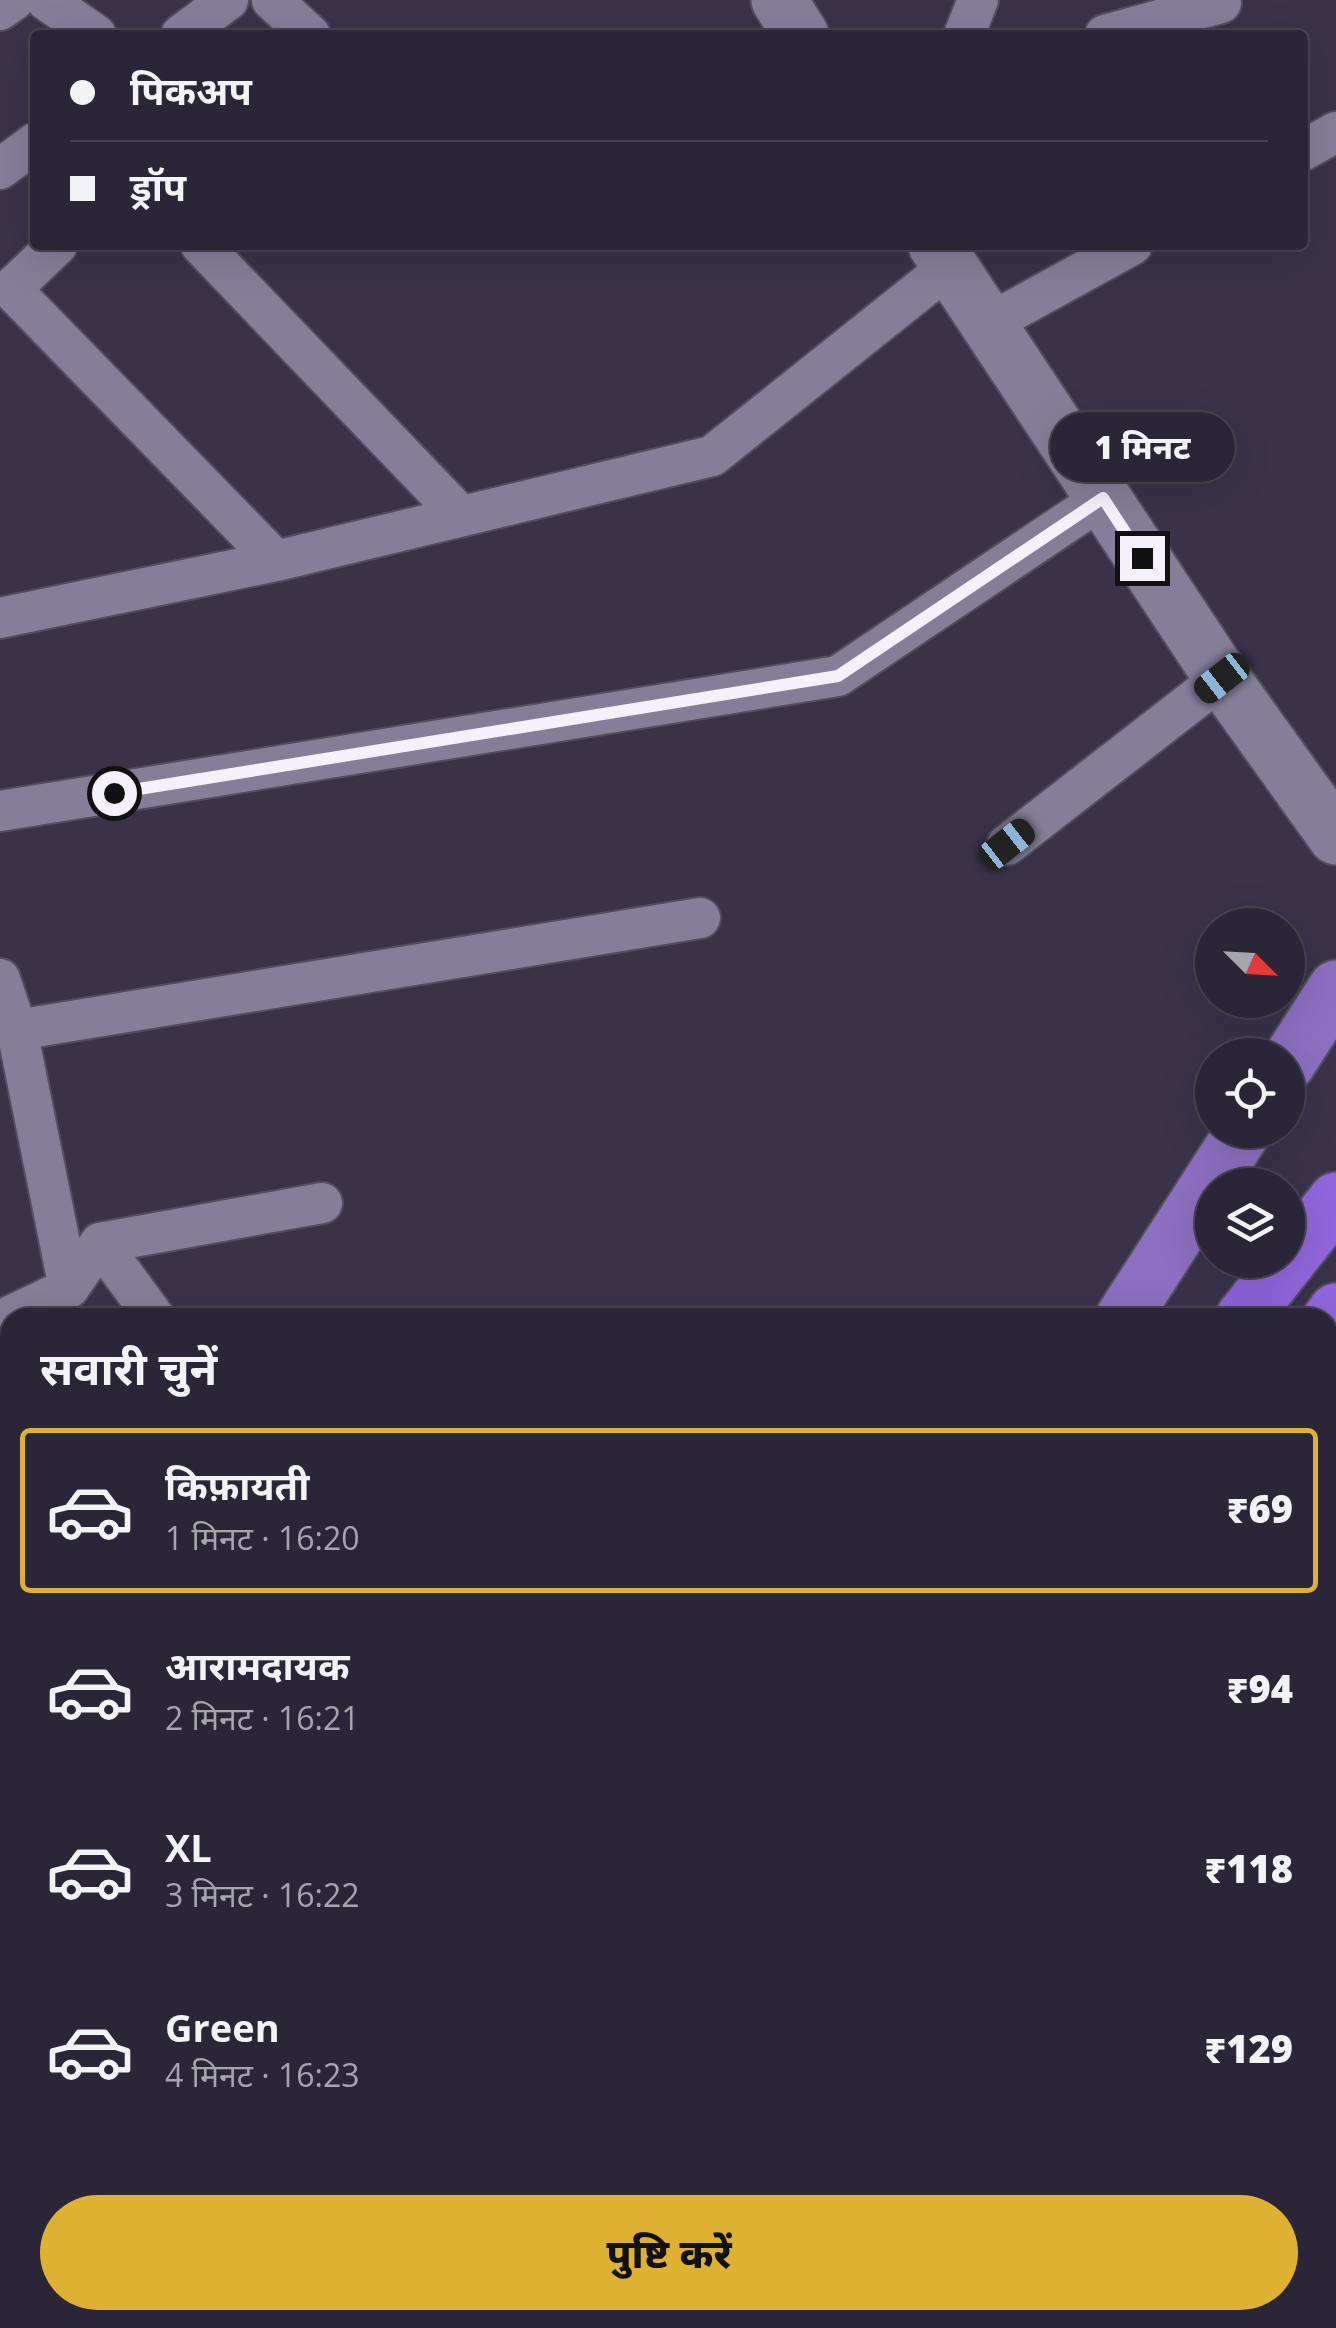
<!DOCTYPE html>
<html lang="hi">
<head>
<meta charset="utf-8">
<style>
	body { margin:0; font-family:"Open Sans","Noto Sans Devanagari",sans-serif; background:#373242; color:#f1f3f6; height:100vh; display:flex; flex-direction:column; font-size:38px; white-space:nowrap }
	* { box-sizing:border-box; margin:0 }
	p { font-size:32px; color:#a6a5ad }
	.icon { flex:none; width:55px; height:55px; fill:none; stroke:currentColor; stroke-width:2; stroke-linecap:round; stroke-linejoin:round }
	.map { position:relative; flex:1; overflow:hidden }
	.sheet { position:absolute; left:0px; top:1308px; width:1338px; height:1022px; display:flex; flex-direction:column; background:#2b2637; border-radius:30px 30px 0 0; box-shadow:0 10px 40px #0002,0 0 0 2px #474352 }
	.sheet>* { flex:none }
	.hud { position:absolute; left:30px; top:30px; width:1278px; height:220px; border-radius:10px; box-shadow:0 10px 40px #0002,0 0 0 2px #474352; display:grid; align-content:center; height:220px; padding:0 40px; background:#2b2637 }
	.needle { width:65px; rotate:114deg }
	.tools { position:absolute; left:1195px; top:908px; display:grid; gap:20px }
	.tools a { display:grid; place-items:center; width:110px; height:110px; border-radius:50%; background:#2b2637; box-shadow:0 10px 40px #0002,0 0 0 2px #474352; font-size:50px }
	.end { position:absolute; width:45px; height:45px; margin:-22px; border:12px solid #f4f1fd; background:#111; box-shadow:0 0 0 5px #111 }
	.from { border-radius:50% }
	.bubble { position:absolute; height:70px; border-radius:35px; background:#2b2637; box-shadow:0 10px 40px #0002,0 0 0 2px #474352; font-size:32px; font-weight:800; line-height:70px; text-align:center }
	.car { position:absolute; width:30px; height:60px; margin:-30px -15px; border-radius:12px; box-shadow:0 0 8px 2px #0007; background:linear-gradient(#222 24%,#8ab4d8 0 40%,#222 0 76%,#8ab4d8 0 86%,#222 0) }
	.hud b { display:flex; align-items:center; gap:35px; height:95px; font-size:38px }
	.hud b+b { border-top:2px solid #474352 }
	.hud i { width:25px; height:25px; background:#f1f3f6 }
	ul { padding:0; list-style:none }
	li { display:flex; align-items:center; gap:30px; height:165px; margin:0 20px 15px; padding:0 20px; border:5px solid transparent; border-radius:10px }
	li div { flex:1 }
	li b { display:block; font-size:38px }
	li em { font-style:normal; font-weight:800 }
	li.selected { border-color:#deb133 }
	li>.icon { width:90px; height:90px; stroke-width:1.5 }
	h2 { padding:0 40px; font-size:45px; line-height:120px }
	.button { display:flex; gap:20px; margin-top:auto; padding:20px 40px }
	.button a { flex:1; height:115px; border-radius:60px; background:#deb133; color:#111; font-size:40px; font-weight:800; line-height:115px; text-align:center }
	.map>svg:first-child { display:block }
</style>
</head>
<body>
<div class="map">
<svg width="1336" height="2328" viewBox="0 0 1336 2328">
	<rect width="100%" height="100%" fill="#393249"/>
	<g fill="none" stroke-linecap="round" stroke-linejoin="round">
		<path stroke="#240f41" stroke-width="11" d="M1328,1590L1336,1577
			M955,2320L960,2328"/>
		<g stroke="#534d60" stroke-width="44">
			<path id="street" d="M46,0L96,35
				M272,0L310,35
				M0,10L14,0
				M181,35L228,0
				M964,35L978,0
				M1105,35L1221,3
				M1302,151L1336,132
				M0,169L35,143
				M57,245L11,289L276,561
				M201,245L461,516
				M988,324L1132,245
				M0,618L276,561L712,456L950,266
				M0,811L838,676L1103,498
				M1007,845L1222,678
				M0,979L17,1030L69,1288
				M17,1030L700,918
				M100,1243L155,1318
				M0,1321L69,1288L100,1243L322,1203
				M0,1433L10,1427
				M0,1611L10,1605
				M1016,2320L1019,2328"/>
		</g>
		<g stroke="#534d60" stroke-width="59">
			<path id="secondary" d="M779,0L801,35
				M936,245L1222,678L1336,837
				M1328,1470L1336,1459
				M596,2328L604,2320"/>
		</g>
		<g stroke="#534d60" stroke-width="59">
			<path id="primary" d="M1288,1063L1336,988
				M1123,1318L1244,1130
				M0,2314L10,2309"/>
		</g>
		<g stroke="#534d60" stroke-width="59">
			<path id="highway" d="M1243,1318L1336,1200
				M1328,1322L1336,1311
				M265,2328L276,2320
				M395,2328L406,2320"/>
		</g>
		<use href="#street" stroke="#857e99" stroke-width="40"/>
		<use href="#secondary" stroke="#857e99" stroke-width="55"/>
		<use href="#primary" stroke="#8c6fc1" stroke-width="55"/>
		<use href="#highway" stroke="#9165dc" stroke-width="55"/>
	</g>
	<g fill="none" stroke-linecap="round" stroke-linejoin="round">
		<path stroke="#f4f1fd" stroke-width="12" d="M114,793L838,676L1103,498L1142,558"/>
	</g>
</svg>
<div class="tools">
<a><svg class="needle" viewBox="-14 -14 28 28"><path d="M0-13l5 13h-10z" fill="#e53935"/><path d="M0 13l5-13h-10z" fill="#a6a5ad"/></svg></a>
<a><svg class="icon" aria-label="locate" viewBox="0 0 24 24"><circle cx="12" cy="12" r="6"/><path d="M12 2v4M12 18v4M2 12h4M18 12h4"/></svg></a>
<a><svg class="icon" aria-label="layers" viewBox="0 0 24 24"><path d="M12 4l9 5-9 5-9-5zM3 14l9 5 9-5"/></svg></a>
</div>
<i class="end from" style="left:114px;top:793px"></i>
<i class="end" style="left:1142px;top:558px"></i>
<div class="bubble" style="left:1050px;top:412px;width:185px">1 मिनट</div>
<i class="car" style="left:1222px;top:678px;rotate:232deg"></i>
<i class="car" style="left:1007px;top:844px;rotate:52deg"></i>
<div class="hud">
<b><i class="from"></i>पिकअप</b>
<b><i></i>ड्रॉप</b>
</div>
<section class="sheet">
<h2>सवारी चुनें</h2>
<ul>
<li class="selected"><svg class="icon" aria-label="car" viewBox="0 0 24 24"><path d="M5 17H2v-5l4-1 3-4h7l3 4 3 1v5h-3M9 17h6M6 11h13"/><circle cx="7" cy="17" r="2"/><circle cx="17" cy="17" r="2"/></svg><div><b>किफ़ायती</b><p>1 मिनट · 16:20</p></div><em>₹69</em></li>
<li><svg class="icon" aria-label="car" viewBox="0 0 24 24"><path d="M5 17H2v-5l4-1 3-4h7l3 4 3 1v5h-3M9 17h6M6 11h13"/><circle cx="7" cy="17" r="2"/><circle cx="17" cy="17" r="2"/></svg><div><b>आरामदायक</b><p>2 मिनट · 16:21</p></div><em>₹94</em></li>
<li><svg class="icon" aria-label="car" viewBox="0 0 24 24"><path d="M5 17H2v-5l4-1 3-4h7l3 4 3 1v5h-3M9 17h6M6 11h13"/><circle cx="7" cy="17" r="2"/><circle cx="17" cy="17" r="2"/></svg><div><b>XL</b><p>3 मिनट · 16:22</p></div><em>₹118</em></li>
<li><svg class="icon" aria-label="car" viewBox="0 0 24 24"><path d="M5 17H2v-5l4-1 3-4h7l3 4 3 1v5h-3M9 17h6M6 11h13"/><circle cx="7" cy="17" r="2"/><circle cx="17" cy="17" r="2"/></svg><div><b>Green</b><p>4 मिनट · 16:23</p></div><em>₹129</em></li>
</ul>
<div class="button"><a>पुष्टि करें</a></div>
</section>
</div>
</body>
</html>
